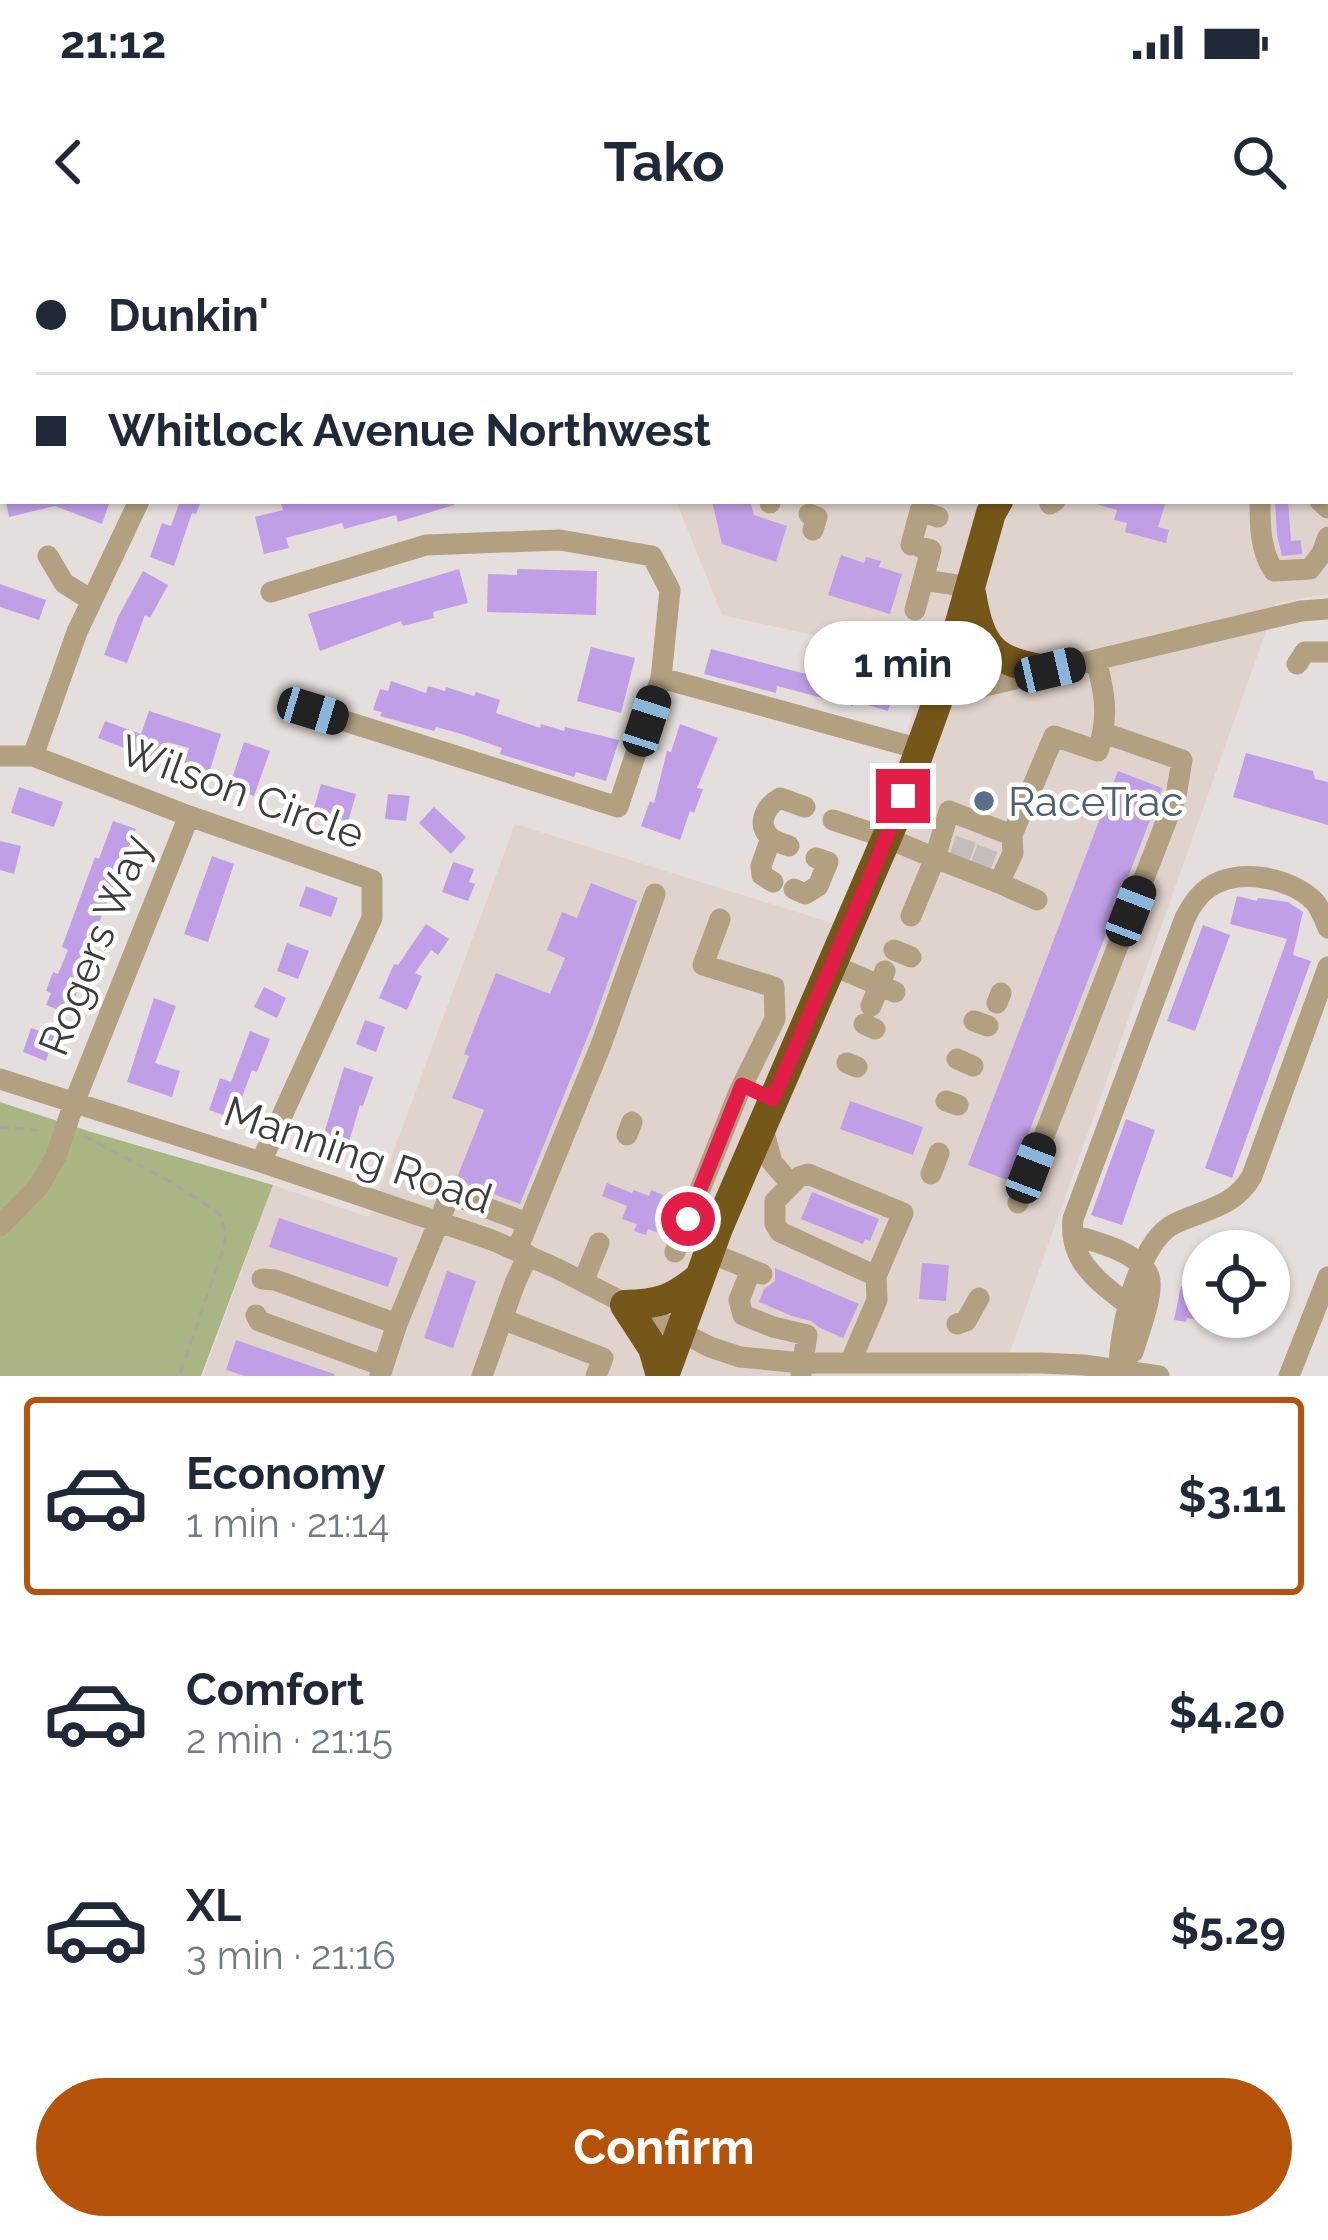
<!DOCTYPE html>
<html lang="en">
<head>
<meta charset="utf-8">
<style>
	body { margin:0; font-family:Raleway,sans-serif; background:#f2f2f3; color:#1f2937; height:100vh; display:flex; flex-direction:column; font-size:45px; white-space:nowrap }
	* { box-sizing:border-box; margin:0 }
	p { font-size:39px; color:#747a83 }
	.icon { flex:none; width:66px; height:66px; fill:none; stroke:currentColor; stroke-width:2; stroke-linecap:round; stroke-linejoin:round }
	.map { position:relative; height:1136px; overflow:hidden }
	.sheet { display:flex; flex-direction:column; background:#fff; flex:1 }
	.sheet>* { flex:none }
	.hud { position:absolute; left:0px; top:0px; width:1329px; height:264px; box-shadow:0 3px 9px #0004; display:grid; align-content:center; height:264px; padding:0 36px; background:#fff }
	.fabs { position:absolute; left:1182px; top:990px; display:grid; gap:24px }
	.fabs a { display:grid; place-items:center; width:108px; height:108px; border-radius:50%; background:#fff; box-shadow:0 3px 9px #0004; font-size:60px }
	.end { position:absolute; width:54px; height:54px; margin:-27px; border:15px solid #e11d48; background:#fff; box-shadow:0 0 0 6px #fff }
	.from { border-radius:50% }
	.bubble { position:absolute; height:84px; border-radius:42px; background:#fff; box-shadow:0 3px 9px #0004; font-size:39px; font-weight:700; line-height:84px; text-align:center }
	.car { position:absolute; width:36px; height:72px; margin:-36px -18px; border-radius:15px; box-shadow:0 0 9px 3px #0007; background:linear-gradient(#222 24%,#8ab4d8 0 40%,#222 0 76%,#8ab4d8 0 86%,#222 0) }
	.hud b { display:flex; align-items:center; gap:42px; height:114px; font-size:45px }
	.hud b+b { border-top:3px solid #e0e1e3 }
	.hud i { width:30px; height:30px; background:#1f2937 }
	ul { padding:21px 0 0; list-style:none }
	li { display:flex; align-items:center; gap:36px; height:198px; margin:0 24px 18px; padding:0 12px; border:6px solid transparent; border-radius:12px }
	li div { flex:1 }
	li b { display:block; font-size:45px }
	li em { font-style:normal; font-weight:700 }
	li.current { border-color:#b45309 }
	li>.icon { width:108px; height:108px; stroke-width:1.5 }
	.cta { display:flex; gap:24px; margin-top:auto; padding:24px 36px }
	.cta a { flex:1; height:138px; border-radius:72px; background:#b45309; color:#fff; font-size:48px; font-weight:700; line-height:138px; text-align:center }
	.status { display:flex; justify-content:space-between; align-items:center; height:84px; padding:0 60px; background:#fff; direction:ltr }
	.status svg { height:33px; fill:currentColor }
	header { display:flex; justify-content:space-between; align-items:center; height:156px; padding:0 36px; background:#fff; font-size:54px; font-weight:700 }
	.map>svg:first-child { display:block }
</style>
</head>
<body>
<div class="status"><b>21:12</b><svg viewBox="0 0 49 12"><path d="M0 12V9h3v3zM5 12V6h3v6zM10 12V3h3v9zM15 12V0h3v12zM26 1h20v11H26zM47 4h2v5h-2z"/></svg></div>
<header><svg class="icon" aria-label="back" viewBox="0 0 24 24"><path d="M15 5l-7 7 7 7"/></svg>Tako<svg class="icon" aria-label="search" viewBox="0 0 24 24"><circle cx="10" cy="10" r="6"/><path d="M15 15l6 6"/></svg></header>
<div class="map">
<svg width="1328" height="1136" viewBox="0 0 1328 1136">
	<rect width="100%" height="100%" fill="#e4dfdd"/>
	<path fill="#e0d3ce" d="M654,0H1328V354L1276,363L1003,1132L1032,1136H203L273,945L369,977L515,584L842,686L930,421L722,375L676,261H1326V3H654Z"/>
	<path fill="#a9b683" d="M0,862L88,891L273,945L201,1136H0Z"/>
	<path fill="#c19fe7" d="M6,261H110L102,284L55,266L9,277Z
		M180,261H201L196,274L192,273L174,326L150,317L162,283L171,286Z
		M280,261H453L454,265L398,282L396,275L344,289L342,283L286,298L289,308L264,314L255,277L283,270Z
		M712,261H750L754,275L787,286L776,322L722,304Z
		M1097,261H1166L1158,287L1169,290L1166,303L1125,292L1127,283L1114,280L1117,270L1096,264Z
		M1275,261H1288L1291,301L1301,300L1302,314L1282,316L1277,295Z
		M841,315L864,323L866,317L881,321L879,327L902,334L890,374L828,355Z
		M459,329L468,363L433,372L434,378L403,386L401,381L320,411L308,374Z
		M517,329L597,331L596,375L487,372L488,334L517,335Z
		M143,331L168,345L150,378L145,375L127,423L104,415L118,377Z
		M0,344L46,360L39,380L0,367Z
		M591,407L635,418L621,473L577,461Z
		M711,409L825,439L830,420L866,430L868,423L899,432L888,471L854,461L853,466L777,446L776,453L704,434Z
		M391,441L426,453L428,446L445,451L446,447L474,456L476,452L500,460L496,473L540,488L541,484L564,491L565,487L619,500L606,541L576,532L574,537L500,514L502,508L458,493L436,487L434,491L380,476L382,472L373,470L380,449L388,451Z
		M149,471L221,494L207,540L182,532L189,508L167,502L159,525L133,516L135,512L98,498L105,481L141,494Z
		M680,484L718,498L697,548L703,549L694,573L690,571L680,600L641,586L650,561L654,563L667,511L671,512Z
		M244,502L270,511L254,556L229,548Z
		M1246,513L1313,531L1315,539L1328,542V585L1233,557Z
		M1118,531L1162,548L1161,552L1010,941L968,925Z
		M321,544L356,554L348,582L313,571Z
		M19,547L63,562L54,587L11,573Z
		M388,554L410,556L406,581L385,579Z
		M434,567L466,597L451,614L419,583Z
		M113,581L136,589L95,693L91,691L77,728L85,731L72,765L67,763L64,772L46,765L51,753L46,751L53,732L58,734L68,710L62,707L95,617L99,619Z
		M0,601L21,606L14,634L0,630Z
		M212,616L234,624L208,702L184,694Z
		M453,622L474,629L469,642L475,644L468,661L442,652Z
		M591,643L637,661L594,781L520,964L456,940L484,870L452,858L469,816L464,814L496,733L550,754L565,718L547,710L562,672L577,678Z
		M306,646L338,658L331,677L299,666Z
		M1237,656L1257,661L1258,658L1288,662L1303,672L1293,715L1311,721L1232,938L1205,928L1287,699L1230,684Z
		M426,684L449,699L438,715L431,710L415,733L422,736L407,770L379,758L394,724L398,725Z
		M1203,685L1230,695L1195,791L1167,781Z
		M287,703L309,711L298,739L277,731Z
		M264,747L286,758L277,778L254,767Z
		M154,758L176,766L155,823L180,831L172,857L127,842Z
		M365,780L385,787L376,812L356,804Z
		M31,788L54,796L46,821L23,812Z
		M250,791L270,799L257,832L252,830L234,879L209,870L220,838L231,842Z
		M344,827L373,837L363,866L360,865L345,915L320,907Z
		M850,861L923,887L913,915L840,889Z
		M1126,879L1155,890L1122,985L1091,975Z
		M607,943L632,953L634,950L649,956L651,950L663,955L660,960L675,966L664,995L648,989L646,995L634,991L637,984L622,979L627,966L602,956Z
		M812,952L879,979L870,1001L865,999L863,1004L801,979Z
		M279,978L398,1018L388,1047L269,1007Z
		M922,1023L949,1025L946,1061L919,1059Z
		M775,1028L859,1064L843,1098L820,1088L811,1081L792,1076L759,1062L764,1049L775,1041Z
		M447,1031L476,1041L453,1108L424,1098Z
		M1181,1046L1197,1050L1195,1060L1203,1061L1200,1080L1187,1078L1186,1082L1174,1080Z
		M236,1100L334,1134V1136H245L226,1130Z"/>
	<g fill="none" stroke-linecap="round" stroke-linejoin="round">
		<path stroke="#c3bebd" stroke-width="21" stroke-dasharray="21 10" stroke-linecap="butt" d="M959,619L970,587
			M980,628L992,596"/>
		<path stroke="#aaa6a5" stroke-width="3" stroke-dasharray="9 6" stroke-linecap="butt" d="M1051,3V0
			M0,887L46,891
			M84,896L169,941L216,971L220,975L226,994L223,1010L179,1136"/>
		<path stroke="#b2a080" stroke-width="21" d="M356,0L364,3
			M860,0V3
			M1311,3V0
			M1326,203L1328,207
			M770,261V263
			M1260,261C1260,285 1260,311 1274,331L1310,329L1322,313L1328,297
			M1320,261L1328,268
			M1050,264L1055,261
			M809,274L817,277L813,290
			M911,305L920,271L938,277
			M48,316L64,343L91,360
			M924,340L970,347
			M271,352L426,305L560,300L652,316L670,350L661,438L920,509
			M915,370L931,310L920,307
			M1297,424L1305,412H1328
			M939,457L1301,371L1328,369
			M313,471L618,567L661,438
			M0,516H33L189,576L372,640V678L261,922
			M33,516L77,392L139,261
			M833,580L887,598L935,618L911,676
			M1012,595L949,571L935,618L999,643L1013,613L1012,595L1054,496L1098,511C1109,476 1105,454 1096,420
			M771,598L761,626L762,635L773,642
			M789,606C783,604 776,602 771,598C755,585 766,566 780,558L805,567
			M999,643L1037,660
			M794,649L805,654L818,646L828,622L816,618
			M894,710L911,717
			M832,725L895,752
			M997,763L1001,753
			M871,766L885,731
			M974,781L988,786
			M864,784L875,789
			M957,819L973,826
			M847,823L857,827
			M0,839L261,922L492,1000L558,1029L710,1107L740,1117L802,1123H1041L1084,1125L1159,1136
			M946,861L958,865
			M762,885L772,922L791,944
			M627,895L632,882
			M931,934L939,913
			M1018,963L1176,556L1182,520L1104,493
			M0,986L39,946L56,916L74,863L189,576
			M1073,995C1094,1001 1139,1012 1149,1036C1155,1052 1138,1095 1133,1112
			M517,1010L601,805L655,654
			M675,1012L739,852L775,779L774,747L703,725L720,679
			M708,1012L762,1034
			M751,1030L739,1060L743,1075L773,1087L807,1095L801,1135
			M262,1039L275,1040L397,1084
			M583,1042L599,1003
			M1127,1064C1097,1040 1069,1022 1073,979L1185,678C1191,666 1198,655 1208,648C1237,627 1291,637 1315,662C1321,670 1324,678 1328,688
			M256,1075L259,1081L383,1126
			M502,1079L603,1118L596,1136
			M957,1084L966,1081L979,1058
			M850,1123L877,1060L876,1036L903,973L808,934L799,937L775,961V984L780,992L876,1036
			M1119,1130C1119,1092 1137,1003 1174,984C1204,969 1234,968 1252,936L1328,727
			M380,1136L397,1084L450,954L527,983
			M482,1136L515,1043L528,1015
			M1289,1136L1328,1037"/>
		<path stroke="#76571a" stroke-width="30" d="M1022,3L1023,0
			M971,353C981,411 993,421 1050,431
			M625,1065C659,1064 672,1060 699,1038
			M625,1065L653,1108L661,1136
			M664,1136L718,988L896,576L939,457L991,273L998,261"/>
	</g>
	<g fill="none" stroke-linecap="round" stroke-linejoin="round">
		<path stroke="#e11d48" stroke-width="15" d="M688,979L742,845L773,859L867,645L903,556"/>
	</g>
	<circle fill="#5c6f8a" stroke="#fff" stroke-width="4.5" cx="984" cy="561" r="12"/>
	<g text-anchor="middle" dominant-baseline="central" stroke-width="9" stroke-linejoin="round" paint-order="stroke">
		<g font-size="42" fill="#3e3b3b" stroke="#fff">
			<text transform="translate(242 552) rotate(20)">Wilson Circle</text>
			<text transform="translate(95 705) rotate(-68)">Rogers Way</text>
			<text transform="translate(358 915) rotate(19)">Manning Road</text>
		</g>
		<g font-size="42" fill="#4e5e75" stroke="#fff" text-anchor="start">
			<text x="1008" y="561">RaceTrac</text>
		</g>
	</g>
</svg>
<div class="fabs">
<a><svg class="icon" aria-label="locate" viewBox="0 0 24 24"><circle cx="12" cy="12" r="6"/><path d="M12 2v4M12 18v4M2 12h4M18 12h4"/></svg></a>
</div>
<i class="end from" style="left:688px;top:979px"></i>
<i class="end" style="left:903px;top:556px"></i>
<div class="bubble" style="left:804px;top:381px;width:198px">1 min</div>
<i class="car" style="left:1050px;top:430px;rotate:77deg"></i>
<i class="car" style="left:313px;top:471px;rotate:107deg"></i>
<i class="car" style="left:647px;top:481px;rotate:18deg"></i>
<i class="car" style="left:1131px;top:671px;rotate:21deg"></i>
<i class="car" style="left:1031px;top:928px;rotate:21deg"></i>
<div class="hud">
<b><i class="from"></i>Dunkin'</b>
<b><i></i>Whitlock Avenue Northwest</b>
</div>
</div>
<section class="sheet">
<ul>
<li class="current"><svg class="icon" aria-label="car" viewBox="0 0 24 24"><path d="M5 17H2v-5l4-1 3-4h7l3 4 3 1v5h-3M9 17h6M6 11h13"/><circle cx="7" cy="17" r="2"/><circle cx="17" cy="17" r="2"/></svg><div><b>Economy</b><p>1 min · 21:14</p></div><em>$3.11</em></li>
<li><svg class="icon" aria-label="car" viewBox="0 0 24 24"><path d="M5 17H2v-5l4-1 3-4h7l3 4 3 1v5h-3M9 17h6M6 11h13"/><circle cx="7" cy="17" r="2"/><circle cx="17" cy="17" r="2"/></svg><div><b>Comfort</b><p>2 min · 21:15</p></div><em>$4.20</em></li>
<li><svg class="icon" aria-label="car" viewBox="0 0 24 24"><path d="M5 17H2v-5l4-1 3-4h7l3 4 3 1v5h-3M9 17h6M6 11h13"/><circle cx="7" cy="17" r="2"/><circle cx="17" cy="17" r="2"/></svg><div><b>XL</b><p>3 min · 21:16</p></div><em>$5.29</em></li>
</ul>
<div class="cta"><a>Confirm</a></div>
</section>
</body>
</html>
